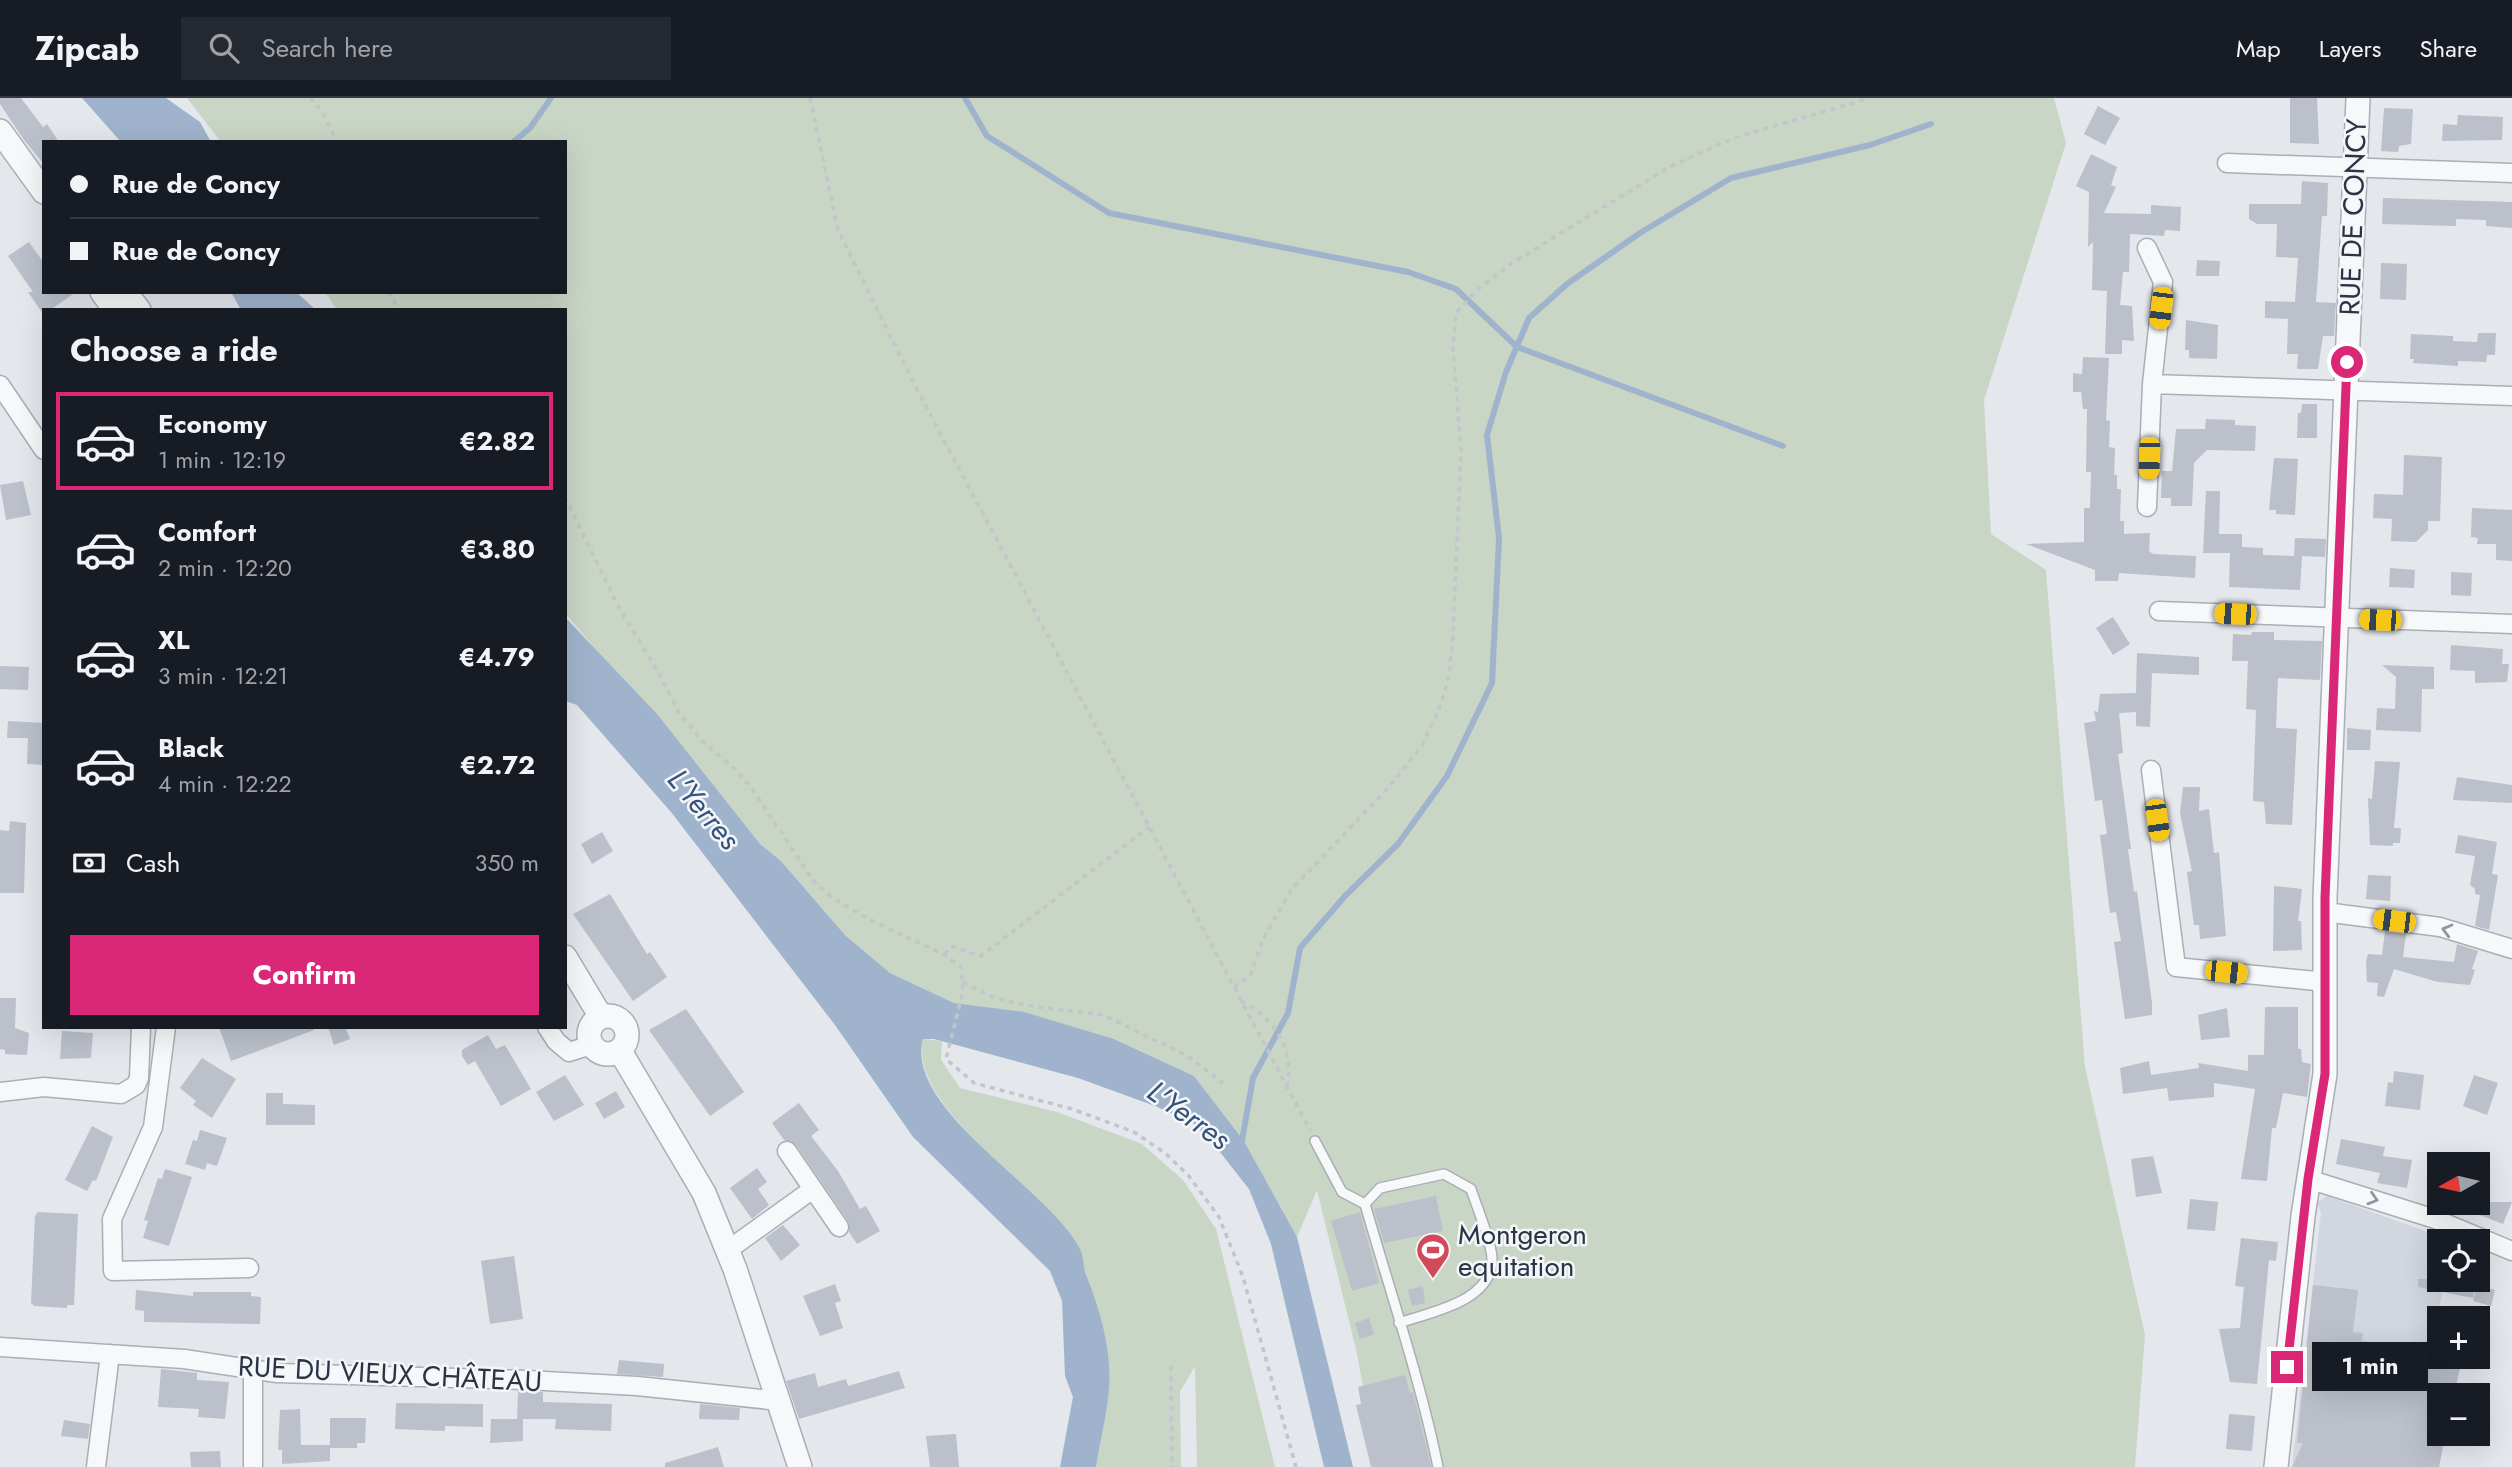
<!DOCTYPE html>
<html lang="en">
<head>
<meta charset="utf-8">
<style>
	body { margin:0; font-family:Jost,sans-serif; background:#242831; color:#f1f3f6; height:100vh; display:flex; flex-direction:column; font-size:26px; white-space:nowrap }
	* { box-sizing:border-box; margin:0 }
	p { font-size:23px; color:#9ea1a6 }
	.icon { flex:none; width:38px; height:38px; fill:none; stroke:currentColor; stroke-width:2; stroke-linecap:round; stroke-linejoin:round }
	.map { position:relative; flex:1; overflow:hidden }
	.drawer { position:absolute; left:42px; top:210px; width:525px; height:721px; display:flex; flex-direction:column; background:#171b24; border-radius:0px; box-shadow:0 7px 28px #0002 }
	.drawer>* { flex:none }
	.top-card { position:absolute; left:42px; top:42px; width:525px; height:154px; border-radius:0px; box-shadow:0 7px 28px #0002; display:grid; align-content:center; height:154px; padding:0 28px; background:#171b24 }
	.needle { width:46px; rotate:262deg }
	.fabs { position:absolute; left:2427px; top:1054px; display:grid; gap:14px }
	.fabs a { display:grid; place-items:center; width:63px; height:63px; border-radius:0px; background:#171b24; box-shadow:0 7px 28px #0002; font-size:35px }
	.end { position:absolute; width:32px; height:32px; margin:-16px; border:9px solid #db2777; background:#fff; box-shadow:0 0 0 4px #fff }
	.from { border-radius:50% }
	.bubble { position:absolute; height:49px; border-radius:0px; background:#171b24; box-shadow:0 7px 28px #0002; font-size:23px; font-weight:700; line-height:49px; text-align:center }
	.car { position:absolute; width:21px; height:42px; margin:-21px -10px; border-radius:9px; box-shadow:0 0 5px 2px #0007; background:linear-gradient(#f5c518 24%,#345 0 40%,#f5c518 0 76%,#345 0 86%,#f5c518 0) }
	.top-card b { display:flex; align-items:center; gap:24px; height:66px; font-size:26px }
	.top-card b+b { border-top:2px solid #363941 }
	.top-card i { width:18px; height:18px; background:#f1f3f6 }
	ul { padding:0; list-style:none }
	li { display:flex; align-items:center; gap:21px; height:98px; margin:0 14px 10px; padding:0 14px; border:4px solid transparent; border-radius:0px }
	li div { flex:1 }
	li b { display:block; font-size:26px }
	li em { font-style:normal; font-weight:700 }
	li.selected { border-color:#db2777 }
	li>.icon { width:63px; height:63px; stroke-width:1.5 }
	h2 { padding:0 28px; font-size:32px; line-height:84px }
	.pay { display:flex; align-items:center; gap:18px; height:77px; padding:0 28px; font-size:26px }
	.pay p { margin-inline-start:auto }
	.cta { display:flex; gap:14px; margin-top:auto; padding:14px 28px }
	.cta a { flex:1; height:80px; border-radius:0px; background:#db2777; color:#fff; font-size:28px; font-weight:700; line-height:80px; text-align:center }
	header { display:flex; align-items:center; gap:42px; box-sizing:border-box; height:98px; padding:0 35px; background:#171b24; border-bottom:2px solid #363941 }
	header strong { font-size:33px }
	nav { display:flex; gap:38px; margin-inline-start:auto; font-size:24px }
	.search { width:490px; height:63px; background:#242831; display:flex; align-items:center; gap:18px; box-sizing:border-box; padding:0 24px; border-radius:0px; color:#9ea1a6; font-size:26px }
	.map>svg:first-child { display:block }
</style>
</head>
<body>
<header>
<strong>Zipcab</strong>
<div class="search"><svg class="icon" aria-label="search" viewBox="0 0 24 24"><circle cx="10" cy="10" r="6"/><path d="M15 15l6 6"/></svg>Search here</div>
<nav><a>Map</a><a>Layers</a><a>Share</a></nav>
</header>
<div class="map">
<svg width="2512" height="1369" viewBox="0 0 2512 1369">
	<rect width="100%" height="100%" fill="#e4e7ec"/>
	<path fill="#d2d6de" d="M2327,1098L2453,1143H2440V1181H2445L2430,1255L2417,1253L2398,1369H2292L2321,1115L2317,1104Z"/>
	<path fill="#c9d6c5" d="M187,0H2054L2066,45L1984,302L1991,436L2046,472L2085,969L2145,1237L2135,1369H1378L1357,1256L1317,1092L1297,1139L1244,1043L1194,978L1114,941L1077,932L1047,921L954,905L890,875L845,837L781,763L760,746L565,515V212H337L325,194H565V44H221Z
		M923,941L942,943L941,962L960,990L1057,1014L1142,1046L1183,1082L1216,1131L1275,1369H1197L1195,1268L1180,1294L1181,1369H1096C1099,1350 1104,1330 1106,1311C1107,1297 1085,1158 1078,1148C1043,1091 908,1010 923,941Z"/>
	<path fill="#9fb4cc" d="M82,0H166L200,24L211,44H121Z
		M231,194H296L316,212H241Z
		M565,519L657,616L760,746L781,763L845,837L890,875L954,905L1024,914L1114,941L1194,978L1244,1043L1297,1139L1353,1369H1324L1271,1146L1249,1091L1216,1049L1193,1025L1155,1008L1078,980L934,941H923C904,1012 1050,1091 1080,1151C1084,1159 1083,1168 1086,1177C1100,1211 1112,1253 1109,1290C1107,1317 1100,1343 1096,1369H1060L1073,1299L1065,1278L1062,1203L1050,1173L913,1039L835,927L671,714L577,607L565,603Z"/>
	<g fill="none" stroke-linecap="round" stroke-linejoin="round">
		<path stroke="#9fb4cc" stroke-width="6" d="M965,0L987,38L1109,115L1408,174L1456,191L1517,249L1783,348
			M513,44L530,30L551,0
			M1241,1048L1253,980L1288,915L1300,850L1345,798L1398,746L1447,678L1492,585L1499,440L1487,337L1506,274L1529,220L1567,186L1640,135L1731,80L1870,47L1931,26"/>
	</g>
	<path fill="#bbc0ca" d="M0,0H21L43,29L47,26L59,44H44V66L24,42L0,6Z
		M2290,0H2317L2319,46L2290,45Z
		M2098,8L2120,20L2105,47L2084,36Z
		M2384,10L2413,11L2411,46L2399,48L2398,54L2381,53Z
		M2458,17L2503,19L2502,42L2442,43L2443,26L2457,27Z
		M2091,56L2117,69L2111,87L2116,89L2104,115L2151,116V107L2181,109L2180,133L2165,132L2164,138L2130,136L2129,174H2123L2120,207L2132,208L2134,243L2122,242V256H2105L2107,193L2092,192L2093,144L2088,149L2089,94L2076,88Z
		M2302,83L2328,85L2327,118H2322L2316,204L2336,205L2334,238H2323L2318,271H2297L2298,256H2287L2288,221L2265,220V203L2295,204L2298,160L2276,159L2277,126H2257L2249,121V106H2301Z
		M2383,100L2512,104V130L2486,128V122L2456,121V128L2382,126Z
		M29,144L44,165V194H76L50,212H44L43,216L28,194H33L8,158Z
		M2197,162L2220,163L2219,178H2196Z
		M2381,165L2407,166L2406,202L2380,201Z
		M2186,222L2218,227L2217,261L2189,260V252H2185Z
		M2478,235H2496L2495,257H2487L2486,264L2458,263V268L2413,265L2414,261H2410L2411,236L2453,238V243L2477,244Z
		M2083,259L2109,260L2106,322L2110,323L2109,349L2115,350L2114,377H2117V391H2121L2120,423H2124V436L2150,435L2149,453L2153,456L2196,458L2195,480L2119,475L2118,483H2095V472L2026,446L2084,444V410H2090L2091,374H2086L2087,311H2083L2081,294H2073V275L2082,276Z
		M2302,306H2317V340H2297L2298,315H2301Z
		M2206,321L2235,322V327L2256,328L2255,353L2207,352L2194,365L2192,408H2171V400H2161L2162,373H2172L2176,331H2205Z
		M2404,357L2442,359L2440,423H2428V432L2416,444L2391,443L2392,421L2373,420L2374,396L2403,397Z
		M2274,360L2298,361L2295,417L2276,416V412H2269Z
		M23,383L31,417L6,422L0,387Z
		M2206,393H2220L2219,436H2242V449L2263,450V457L2294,458L2295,440L2326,441L2325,459L2302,458L2300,492L2229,489L2230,455H2203Z
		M2472,410L2512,412V463L2496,462V446H2477L2478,440L2471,439Z
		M2390,470L2415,472L2414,490L2389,489Z
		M2451,474L2472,475L2471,498L2451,497Z
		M2113,519L2130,546L2113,557L2096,530Z
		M2252,534H2274V542L2322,543L2320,582L2278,580L2276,630L2297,631L2292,727L2266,726L2264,704L2253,703L2256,612L2246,611L2248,563H2232L2233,536L2251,537Z
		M2451,547L2503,551L2502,566H2509L2507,584L2475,585V573L2450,572Z
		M2137,555L2199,559V577L2152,575L2150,629L2136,628V614L2119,615L2123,655L2118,656L2131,751H2128L2134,794L2137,793L2152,905V917L2125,921L2114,844L2121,843L2116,814L2110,815L2100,737L2107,736L2102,702L2095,703L2084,625L2096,623L2094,613L2098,614L2100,596L2136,595Z
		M2382,567L2434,569V591H2422L2421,634L2376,632L2377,610L2395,611L2396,579Z
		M0,568L29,569L28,592L0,591Z
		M8,623L44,625V667L27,666L28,640H7Z
		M2347,630L2371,632L2370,652H2347Z
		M2375,663L2400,664L2394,730H2401L2400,745H2393V748L2370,747L2368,700L2372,701Z
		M2457,679L2512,687V705L2453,702Z
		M2183,689H2200L2199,713L2209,711L2214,755L2219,754L2226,838L2200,841L2199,827H2194L2187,774L2192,773L2180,715Z
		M10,723L26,725L24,795H0V732L9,733Z
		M602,734L613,753L592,766L581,746Z
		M2458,737L2497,744L2492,776L2498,777L2489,832L2475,828L2480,797L2475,796V791L2470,787L2475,758L2455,755Z
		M2368,777L2391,778L2390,803L2366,801Z
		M2274,788L2302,791L2298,823H2301L2302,852L2273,853Z
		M610,796L647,856L650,854L667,879L633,903L573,816Z
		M2385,833L2406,836L2403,859L2454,864L2457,846L2478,853L2472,871L2475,872L2470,887L2438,884L2394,871L2384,899L2377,898L2378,885L2367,884L2366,863L2368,856L2382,857Z
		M0,900H16L15,930L29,935L27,957L5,956V952L0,951Z
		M2265,909H2298V951H2301L2302,964L2311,966L2307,999L2283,995L2276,1030H2272L2267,1083L2241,1081L2255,991L2214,985V999L2169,1003L2167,990L2123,996L2120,970L2149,963L2151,977L2199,970L2198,965L2248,973V957H2264Z
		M2227,910L2230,939L2201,942L2198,917Z
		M686,911L744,994L710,1018L649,932Z
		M219,929H313L314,932L231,963Z
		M328,929H345L350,941L334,947Z
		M62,933L93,935L91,960L60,961Z
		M488,937L496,951L505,947L531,991L501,1008L475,963L468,967L462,958V952Z
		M202,960L236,981L212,1020L193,1007L196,1003L180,990Z
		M2394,973L2424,977L2420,1012L2385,1008L2388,984L2393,985Z
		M565,977L584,1007L554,1023L536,994Z
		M2474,977L2498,985L2487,1017L2463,1008Z
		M616,993L625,1009L604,1021L595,1005Z
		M266,995H283V1006L315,1007V1027H266Z
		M799,1005L819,1032L811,1038L838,1073L860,1111L866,1108L880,1133L857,1146L849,1134L848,1123L796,1047L784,1042L772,1025Z
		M92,1028L113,1039L96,1083L93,1082L87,1093L65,1082Z
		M200,1032L227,1040L217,1068L207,1065L205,1072L185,1066L193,1042L197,1043Z
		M2341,1041L2385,1049L2383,1058L2412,1062L2407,1090L2377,1085L2380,1075L2336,1066Z
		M2153,1058L2162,1095L2136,1099L2131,1061Z
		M757,1070L767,1084L758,1091L769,1107L752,1121L730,1090Z
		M165,1071L192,1079L169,1148L143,1140L148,1123L144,1122L158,1080L162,1081Z
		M1436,1098L1443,1133L1384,1145L1374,1111Z
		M2190,1101L2218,1104L2215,1133L2187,1131Z
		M2482,1104H2512L2503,1126L2477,1116Z
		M38,1114L78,1116L74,1207H67V1210L34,1208L31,1205L35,1118Z
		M1360,1114L1379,1185L1352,1193L1331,1123Z
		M783,1127L800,1147L781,1163L765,1140Z
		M2241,1140L2278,1144L2276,1163L2269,1162L2257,1286L2230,1284L2219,1231L2240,1230L2244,1189L2235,1188Z
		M514,1158L523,1221L490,1226L481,1163Z
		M2418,1181H2478L2473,1200L2418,1189Z
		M835,1186L841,1203L835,1205L843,1230L820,1238L803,1198Z
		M2313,1187L2358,1192L2353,1234L2363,1235L2362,1243H2366L2364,1262L2417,1268L2418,1257L2461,1266L2454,1297H2440V1335H2446L2439,1369H2292L2303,1345H2297Z
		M2477,1187L2495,1192L2491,1208L2473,1203Z
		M1423,1188L1425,1205L1412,1208L1408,1192Z
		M136,1192L193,1198V1194H251V1198L261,1199L260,1226L144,1224V1213L135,1212Z
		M1369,1220L1374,1236L1360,1241L1355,1225Z
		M619,1262L664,1266L663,1279L617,1276Z
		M161,1271L197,1275V1282L229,1284L225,1321L198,1319L199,1311L158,1309Z
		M899,1273L905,1290L799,1321L786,1283L815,1275L818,1289L846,1281L848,1288Z
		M1405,1277L1410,1295L1413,1294L1431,1369H1371L1356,1307L1361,1306L1358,1289Z
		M518,1293L543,1294V1304L612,1306L611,1333L555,1331L556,1321H519H523V1343L490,1345L491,1321H517Z
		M396,1305L483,1306V1329L445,1328V1333L395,1331Z
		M700,1306L740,1310L739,1322L699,1321Z
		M300,1311L301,1347H330V1320H366L365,1345H357V1350H330V1363L282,1366V1352H278L280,1312Z
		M2229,1316L2255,1318L2252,1353L2226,1351Z
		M64,1322L90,1326L88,1341L61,1338Z
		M956,1336L959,1369H930L926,1338Z
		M718,1349L724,1369H665V1365Z
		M220,1353L221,1369H191L190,1354Z"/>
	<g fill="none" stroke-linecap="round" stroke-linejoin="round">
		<g stroke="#a9aeb7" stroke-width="12">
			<path id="service" d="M1315,1043L1342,1094L1365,1106C1390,1194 1420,1280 1438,1369
				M1365,1106L1380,1090L1444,1076L1471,1091C1477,1110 1491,1142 1492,1160C1493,1204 1430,1214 1399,1225"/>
		</g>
		<g stroke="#a9aeb7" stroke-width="21">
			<path id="minor" d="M2227,65L2512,75
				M2147,150L2163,184L2152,286
				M0,287L44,352
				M2147,409L2152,286L2512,298
				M2159,513L2512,526
				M2151,672L2176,869L2326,884
				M2325,814L2440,829L2512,851
				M166,929L153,1029L112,1121L113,1173L249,1170
				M547,929L556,943L569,954L591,947
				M0,994L44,989L121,996L136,987L139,980L141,929
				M787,1053L839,1129
				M2308,1081L2435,1121L2512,1153
				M728,1152L813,1091
				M0,1249L184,1261L277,1275L527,1282L637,1288L780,1303
				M253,1272V1369
				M96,1369L110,1256"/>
		</g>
		<g stroke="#a9aeb7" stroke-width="26">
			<path id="tertiary" d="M0,33L44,94
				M102,194L115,212
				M125,194L139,212
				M565,859L601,919
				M589 937a19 19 0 1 1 38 0a19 19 0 1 1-38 0Z
				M620,953L704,1095L735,1171L800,1369
				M2276,1369L2303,1118L2325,976V800L2358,0"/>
		</g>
		<path stroke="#c2c5cb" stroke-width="3.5" stroke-dasharray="5 5" stroke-linecap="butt" d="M310,0L321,12L337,44
			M810,0L838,132L912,282L1310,1032
			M388,194L399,212
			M565,399L618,508L661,579L679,615L705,646L734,670L751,689L815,785C839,807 874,824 904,838C925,848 943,854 961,869L963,893L946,961L974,985L1072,1011L1134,1034L1165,1055L1188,1077L1219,1119L1243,1179L1296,1369
			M945,856L951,848L981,858L1149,729
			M963,884L993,899L1024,907L1103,917L1186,957L1223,985
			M1234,889L1250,878L1263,841L1291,792L1390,688L1422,647L1439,612L1449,578L1453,537L1461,351L1453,249L1456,215L1476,193L1512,165L1671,68L1734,40L1870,0
			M1241,903C1273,919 1295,951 1287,987
			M1171,1268L1172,1369"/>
		<use href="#service" stroke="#f7f8fa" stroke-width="9"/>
		<use href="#minor" stroke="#f7f8fa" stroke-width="18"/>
		<use href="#tertiary" stroke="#f7f8fa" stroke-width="23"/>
	</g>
	<defs><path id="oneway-chevron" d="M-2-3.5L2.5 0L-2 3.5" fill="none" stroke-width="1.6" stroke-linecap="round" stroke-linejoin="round" transform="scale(1.75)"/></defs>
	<g stroke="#9196a0">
		<use href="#oneway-chevron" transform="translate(2447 832) rotate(-165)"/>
		<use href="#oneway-chevron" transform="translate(2373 1101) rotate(17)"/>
	</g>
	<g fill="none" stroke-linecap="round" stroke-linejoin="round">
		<path stroke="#db2777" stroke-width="9" d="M2287,1269L2308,1081L2325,976V800L2347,264"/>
	</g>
	<defs>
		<g id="stadium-pin" transform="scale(1.75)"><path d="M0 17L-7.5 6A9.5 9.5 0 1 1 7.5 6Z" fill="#d1495b" stroke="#f4f6f9"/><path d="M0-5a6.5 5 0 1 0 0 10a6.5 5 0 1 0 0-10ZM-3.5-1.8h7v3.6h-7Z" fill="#fff"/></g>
	</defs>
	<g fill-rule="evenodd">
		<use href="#stadium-pin" x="1433" y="1152"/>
	</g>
	<g text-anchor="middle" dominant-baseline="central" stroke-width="5" stroke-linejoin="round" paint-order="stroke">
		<g font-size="28" fill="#2b3445" stroke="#f4f6f9">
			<text transform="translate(2353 119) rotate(-88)">RUE DE CONCY</text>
			<text transform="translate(390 1276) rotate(3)">RUE DU VIEUX CHÂTEAU</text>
		</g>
		<g font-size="28" fill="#2b3445" stroke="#f4f6f9" text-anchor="start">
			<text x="1458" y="1136">Montgeron<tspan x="1458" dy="32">equitation</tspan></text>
		</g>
		<g font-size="30" font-style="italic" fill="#34527a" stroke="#f4f6f9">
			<text transform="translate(704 711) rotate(50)">L'Yerres</text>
			<text transform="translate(1189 1017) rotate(36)">L'Yerres</text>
		</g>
	</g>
</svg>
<div class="fabs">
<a><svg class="needle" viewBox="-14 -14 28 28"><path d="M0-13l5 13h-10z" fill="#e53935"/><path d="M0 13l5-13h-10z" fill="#9ea1a6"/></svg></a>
<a><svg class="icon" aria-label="locate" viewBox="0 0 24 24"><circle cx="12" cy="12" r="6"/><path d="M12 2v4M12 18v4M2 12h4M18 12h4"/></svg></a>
<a>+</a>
<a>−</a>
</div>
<i class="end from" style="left:2347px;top:264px"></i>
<i class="end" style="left:2287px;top:1269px"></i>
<div class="bubble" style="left:2312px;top:1244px;width:116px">1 min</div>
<i class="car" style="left:2161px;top:210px;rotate:187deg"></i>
<i class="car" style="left:2149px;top:360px;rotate:182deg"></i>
<i class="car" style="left:2235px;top:516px;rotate:272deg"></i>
<i class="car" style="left:2380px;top:522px;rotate:272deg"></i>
<i class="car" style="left:2157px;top:722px;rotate:172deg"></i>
<i class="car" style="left:2394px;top:823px;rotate:277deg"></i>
<i class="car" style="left:2226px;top:874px;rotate:96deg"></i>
<div class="top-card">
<b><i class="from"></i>Rue de Concy</b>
<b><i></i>Rue de Concy</b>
</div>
<section class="drawer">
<h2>Choose a ride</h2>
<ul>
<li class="selected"><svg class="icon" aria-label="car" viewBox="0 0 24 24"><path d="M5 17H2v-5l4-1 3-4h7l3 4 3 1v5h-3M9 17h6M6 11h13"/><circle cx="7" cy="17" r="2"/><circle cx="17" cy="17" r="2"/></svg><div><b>Economy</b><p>1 min · 12:19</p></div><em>€2.82</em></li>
<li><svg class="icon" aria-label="car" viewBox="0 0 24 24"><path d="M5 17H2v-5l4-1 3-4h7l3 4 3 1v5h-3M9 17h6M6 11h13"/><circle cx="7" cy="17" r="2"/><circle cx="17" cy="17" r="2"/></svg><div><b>Comfort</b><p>2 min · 12:20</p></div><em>€3.80</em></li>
<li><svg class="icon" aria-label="car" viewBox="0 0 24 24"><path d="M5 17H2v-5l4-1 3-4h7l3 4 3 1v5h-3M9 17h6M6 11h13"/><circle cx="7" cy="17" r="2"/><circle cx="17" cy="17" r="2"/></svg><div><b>XL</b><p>3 min · 12:21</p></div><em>€4.79</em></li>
<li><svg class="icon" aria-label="car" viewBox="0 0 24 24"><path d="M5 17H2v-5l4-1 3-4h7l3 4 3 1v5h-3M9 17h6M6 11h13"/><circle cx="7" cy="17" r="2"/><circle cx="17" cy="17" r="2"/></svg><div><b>Black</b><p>4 min · 12:22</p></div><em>€2.72</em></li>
</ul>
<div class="pay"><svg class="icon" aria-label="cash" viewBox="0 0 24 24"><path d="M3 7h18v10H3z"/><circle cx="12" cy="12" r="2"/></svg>Cash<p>350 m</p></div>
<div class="cta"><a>Confirm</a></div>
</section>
</div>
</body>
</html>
